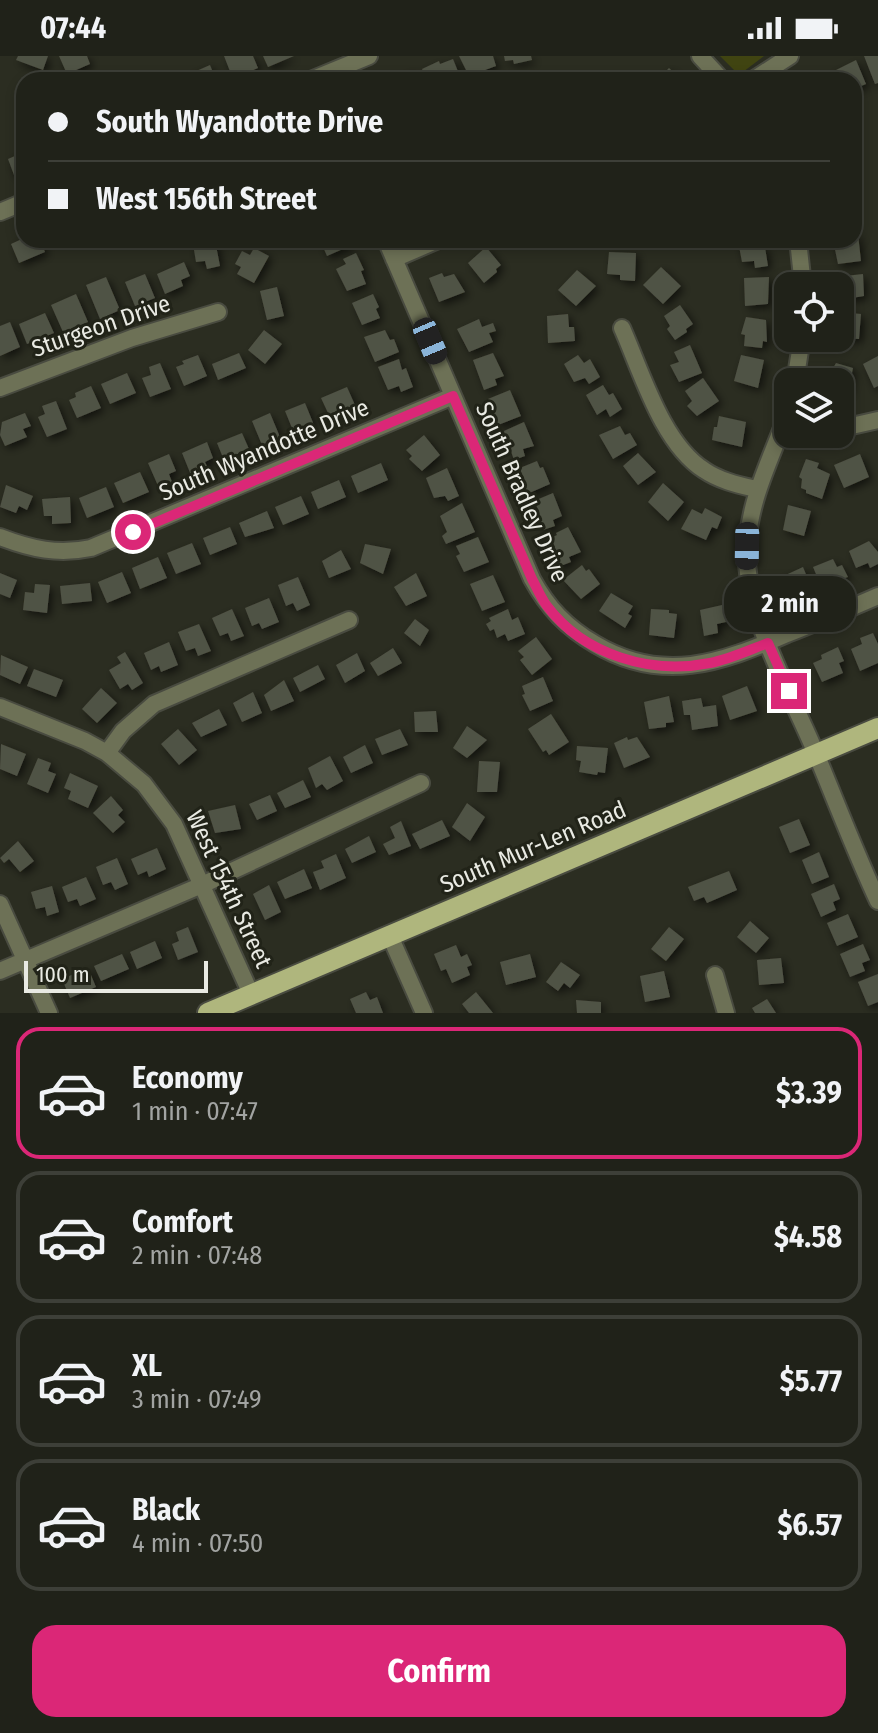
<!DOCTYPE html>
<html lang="en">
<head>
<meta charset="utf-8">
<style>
	body { margin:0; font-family:"Fira Sans Condensed",sans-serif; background:#282a22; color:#f1f3f6; height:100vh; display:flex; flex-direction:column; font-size:30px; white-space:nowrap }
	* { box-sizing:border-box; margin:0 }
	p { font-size:26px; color:#a2a4a2 }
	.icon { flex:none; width:44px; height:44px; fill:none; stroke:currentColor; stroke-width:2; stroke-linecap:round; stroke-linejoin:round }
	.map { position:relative; height:957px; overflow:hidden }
	.drawer { display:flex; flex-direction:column; background:#202219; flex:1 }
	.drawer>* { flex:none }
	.hud { position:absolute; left:16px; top:16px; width:846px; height:176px; border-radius:24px; box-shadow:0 4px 12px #0003,0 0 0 2px #3d3f38; display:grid; align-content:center; height:176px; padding:0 32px; background:#202219 }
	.tools { position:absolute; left:774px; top:216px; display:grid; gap:16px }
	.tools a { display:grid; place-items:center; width:80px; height:80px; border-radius:16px; background:#202219; box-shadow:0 4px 12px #0003,0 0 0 2px #3d3f38; font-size:40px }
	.scale { position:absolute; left:24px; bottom:20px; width:184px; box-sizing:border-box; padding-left:8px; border:4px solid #e9eae3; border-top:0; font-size:22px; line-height:28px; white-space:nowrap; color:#e9eae3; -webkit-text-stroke:6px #212318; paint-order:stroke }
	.end { position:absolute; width:36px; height:36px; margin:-18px; border:10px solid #db2777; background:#fff; box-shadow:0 0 0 4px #fff }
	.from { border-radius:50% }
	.bubble { position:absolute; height:56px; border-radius:24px; background:#202219; box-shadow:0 4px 12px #0003,0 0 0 2px #3d3f38; font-size:26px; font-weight:700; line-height:56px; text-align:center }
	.car { position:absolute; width:24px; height:48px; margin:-24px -12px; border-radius:10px; box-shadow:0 0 6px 2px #0007; background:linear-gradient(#222 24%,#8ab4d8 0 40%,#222 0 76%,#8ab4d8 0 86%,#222 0) }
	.hud b { display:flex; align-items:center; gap:28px; height:76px; font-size:30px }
	.hud b+b { border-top:2px solid #3d3f38 }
	.hud i { width:20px; height:20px; background:#f1f3f6 }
	ul { padding:14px 0 0; list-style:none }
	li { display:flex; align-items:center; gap:24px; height:132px; margin:0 16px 12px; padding:0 16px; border:4px solid #3d3f38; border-radius:24px }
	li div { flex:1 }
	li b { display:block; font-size:30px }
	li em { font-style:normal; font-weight:700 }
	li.selected { border-color:#db2777 }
	li>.icon { width:72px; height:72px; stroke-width:1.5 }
	.button { display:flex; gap:16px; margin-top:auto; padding:16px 32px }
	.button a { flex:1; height:92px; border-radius:24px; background:#db2777; color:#fff; font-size:32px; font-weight:700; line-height:92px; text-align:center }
	.status { display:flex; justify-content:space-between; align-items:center; height:56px; padding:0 40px; background:#202219; direction:ltr }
	.status svg { height:22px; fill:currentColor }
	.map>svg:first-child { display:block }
</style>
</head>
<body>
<div class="status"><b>07:44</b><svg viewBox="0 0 49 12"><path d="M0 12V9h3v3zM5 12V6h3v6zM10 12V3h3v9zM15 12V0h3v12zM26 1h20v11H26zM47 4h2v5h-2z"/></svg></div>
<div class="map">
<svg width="878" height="957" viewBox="0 0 878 957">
	<defs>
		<filter id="shadow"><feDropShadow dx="3.5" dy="3.5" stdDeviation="4" flood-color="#0009"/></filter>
	</defs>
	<rect width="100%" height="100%" fill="#2b2d21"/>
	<path fill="#404411" d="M720,0H764L739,19Z"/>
	<path fill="#505245" filter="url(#shadow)" d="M18,0H48L43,14L16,4Z
		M59,0H87L90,8L67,18Z
		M224,0H253L258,12L233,23Z
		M263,0H294L268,11Z
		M459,0H493L496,10L469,20Z
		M504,0H531L532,4L514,8L513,4L505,5Z
		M864,0H878V27L875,28Z
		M453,3L461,23L427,24L422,13L439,5L440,8Z
		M856,4L866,28L854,33V24H833L830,17Z
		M210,9L216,24H187L185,20Z
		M669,12L682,24H657Z
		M411,14L415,24H392Z
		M24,96V115L14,119L8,103Z
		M854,178H858L861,205L838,208L833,184H854Z
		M24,182L40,184L45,196L19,207L11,188Z
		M215,184L220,210L207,213L205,205L196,206L193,188Z
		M320,184H350L352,189L327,200Z
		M756,184L758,192L765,191L768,210L755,212L754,205L742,206L738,185Z
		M486,191L501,209L496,213L497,216L484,227L468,207Z
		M254,192L269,200L254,227L237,218L241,211L235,208L242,195L250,199Z
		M609,196L636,197L635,225L620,224V219L607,218Z
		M356,197L364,214L361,215L366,228L347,235L336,213L346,208L343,203Z
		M184,206L190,220L181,224L183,230L165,238L157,218Z
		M661,211L681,230L663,248L643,229Z
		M577,214L596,230L576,250L558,234Z
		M442,217L444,221L454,218L465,236L439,246L429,222Z
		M145,218L155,242L135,250L125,226Z
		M863,218L864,240L840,244V230H844L845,220Z
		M106,221L120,254L100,263L86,229Z
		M769,221L768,248L745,250L744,222Z
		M277,231L284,260L267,264L260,235Z
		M76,238L88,266L63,276L51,249Z
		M373,238L379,251L376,253L380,262L362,269L352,247Z
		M680,249L693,268L686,273L687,276L675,284L667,273L670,270L664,260Z
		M840,256L861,258L859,283L840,282Z
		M45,257L54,277L27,288L19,268Z
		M568,258L569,271H574L575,285L548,287L547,260Z
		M746,261L766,264L767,286L763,285L762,292L744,290L745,279L741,278Z
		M479,263L482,271L493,267L496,275L489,277L493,286L469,296L457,273Z
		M10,266L20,291L0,300V270Z
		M264,274L282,288L265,308L248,294Z
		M385,274L390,284L394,283L399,296L375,306L364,281Z
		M690,289L702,317L679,326L670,309L679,306L674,296Z
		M239,297L246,312L218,324L212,308Z
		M493,297L504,320L495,323L497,329L484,334L473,304Z
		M198,299L207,320L184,330L176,311L184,308L182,305Z
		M578,299L584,307L590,303L600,321L589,328L585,322L574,326L564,308Z
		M741,299L764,304L758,332L734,325Z
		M878,300V330L874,332L863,308Z
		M399,303L402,314L406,312L413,331L401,336L399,330L388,334L378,311Z
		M160,307L171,333L150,341L142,322L151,319L149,311Z
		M836,307L853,312L848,337L840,335V326H824L827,310L833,312Z
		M127,317L136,337L110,348L101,328Z
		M703,322L719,345L697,360L687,350L692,345L685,335Z
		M603,329L609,339L613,337L622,353L610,361L606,353L597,359L586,339Z
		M91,330L101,352L77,362L69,344L76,341L75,337Z
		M347,331L355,349L329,359L321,342Z
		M510,334L521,360L498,369L488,343Z
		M56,345L67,373L47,381L38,361L45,358L42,350Z
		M305,347L314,369L294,377L285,355Z
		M25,357L31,370L23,373L27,381L5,390L0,379L2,366Z
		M270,357L280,381L262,389L252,365Z
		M719,360L746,366L742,391L712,384L714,371H717Z
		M524,366L534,390L523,393L525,400L514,404L504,375Z
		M620,370L625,379L630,377L637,389L613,403L599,379Z
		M242,377L249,393L224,404L217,387Z
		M424,379L440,399L422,415L409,403L412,400L406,394Z
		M207,386L213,402L205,406L208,412L191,419L182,397Z
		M638,397L656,416L638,429L623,410Z
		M169,398L176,415L169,418L172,426L159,432L148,407Z
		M860,398L869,421L844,432L834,409Z
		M806,403L819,407L817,412L830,418L822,443L806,437V434L801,432L802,423L799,421Z
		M537,405L540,412L543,411L550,428L527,438L515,414Z
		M381,407L388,424L358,437L351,420Z
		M447,412L459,440L448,445L445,440L434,442L426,422Z
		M140,416L149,436L123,447L114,427Z
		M339,424L346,441L318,453L311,436Z
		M663,427L684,446L668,465L648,446Z
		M6,429L33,440L27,454L19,450L16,457L0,451Z
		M106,431L114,451L87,462L79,442Z
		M553,437L562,460L553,464L555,470L543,474L535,457L539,455L534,445Z
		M301,440L309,458L283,469L275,451Z
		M70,441L71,467L52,468V460H44L42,443Z
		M462,447L475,476L446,488L442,480L447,476L440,460Z
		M788,449L811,455L804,480L783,474Z
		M705,452L722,461L717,473L712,471L706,484L681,473L692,453L702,458Z
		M267,455L274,472L245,481L239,467Z
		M230,471L237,488L210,499L203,482Z
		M568,471L581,496L569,501L571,506L558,511L551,494L555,491L551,482L557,479L556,477Z
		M478,481L489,506L464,516L456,500L460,498L456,490Z
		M869,485L878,496V508L870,512L868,507L856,512L849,495Z
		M192,487L201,508L176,518L167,497Z
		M365,488L391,493L383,518L360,507Z
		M341,494L351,513L329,522L322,505Z
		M158,501L167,522L140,533L132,512Z
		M833,503L837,511L842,509L848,521L821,530L813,511Z
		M582,509L586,515L589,513L600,528L581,543L563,524Z
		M803,511L812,533L788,545L777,523Z
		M122,516L131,537L107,547L98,526Z
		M0,517L17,524L10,542L0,538Z
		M416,517L427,540L406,550L394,531Z
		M493,519L505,546L482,555L470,528Z
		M298,521L310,549L297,555L293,547L286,550L278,529Z
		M90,527L92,545L62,548L60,530Z
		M35,528L50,529L47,557L23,554L25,536L34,537Z
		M611,537L633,550L628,558L632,560L625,572L599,555Z
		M269,542L279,566L262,573L259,567L252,570L245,552Z
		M722,549L726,566L717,568L718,577L704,580L700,554Z
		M232,553L244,580L231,585L228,577L220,580L212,562Z
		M508,553L512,564L518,561L525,578L508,585L505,578L497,582L494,573L490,575L486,568L491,565L489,562Z
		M651,553L669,554V557L677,558L674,582L649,579Z
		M415,563L429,574L420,590L404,577Z
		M199,568L211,595L198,600L195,592L186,595L178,576Z
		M873,577L878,588V607L860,615L851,593L862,588L860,582Z
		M536,581L552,603L532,619L520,604L524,601L518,595Z
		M169,586L178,609L161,616L159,610L151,614L144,597Z
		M838,591L844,605L839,607L843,617L822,626L813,607L822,603L821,599Z
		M393,592L402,607L378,620L370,607Z
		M125,596L143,627L132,634L128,628L120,633L109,614L121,607L117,601Z
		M357,597L365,615L345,627L336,609Z
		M1,599L28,611L20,628L0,619Z
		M318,609L325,623L300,636L293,622Z
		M34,613L63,624L56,641L27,630Z
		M543,621L553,645L530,655L522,639L525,638L522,630Z
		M284,624L294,645L271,655L264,639Z
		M747,630L757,655L730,664L722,640Z
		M101,632L117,647L97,667L82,653Z
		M253,636L262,657L242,666L233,647Z
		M669,640L674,666L666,667V671L649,673L644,646Z
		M701,642L703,651L716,649L718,670L692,674L690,659H684L682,645Z
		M219,653L227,669L201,681L192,667Z
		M436,655L438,676H415L414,656Z
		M551,658L569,686L549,699L546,694L543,696L528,673Z
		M467,670L487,684L467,702L453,692Z
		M178,673L197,694L179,709L161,688Z
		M400,673L408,689L382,699L375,683Z
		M627,681L628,684L637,681L650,701L624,712L614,687Z
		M1,688L26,698L17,720L0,713Z
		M365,689L373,707L351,717L343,701Z
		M577,690L608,692L605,717L598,716L597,719L579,716L581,705L576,704Z
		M330,700L343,725L327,734L322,728L316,732L308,712Z
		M38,702L51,707L48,715L56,718L48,737L27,728Z
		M479,705L500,706L497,736H477Z
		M70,717L98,730L88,752L68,743L71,735L64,732Z
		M303,724L311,741L285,752L277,737Z
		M270,739L277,755L257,764L249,748Z
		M111,740L123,754L118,759L125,766L113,777L93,757Z
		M467,747L485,761L470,785L452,771Z
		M235,749L241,773L215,777L208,755Z
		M799,763L810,789L790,797L779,771Z
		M442,764L450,780L420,793L412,778Z
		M401,765L411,790L389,799L383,788L395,782L390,771Z
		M369,780L376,796L352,807L345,793Z
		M18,785L34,805L20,816L9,803L4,807L0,802Z
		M157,792L166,813L149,821L147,815L138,819L131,803Z
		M819,796L829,821L812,828L802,804Z
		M336,798L346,822L320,834L313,816L324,812L321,805Z
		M117,802L128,828L115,834L111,826L103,829L96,811Z
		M304,813L312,832L285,843L277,826Z
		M729,815L737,834L707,847L704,841L694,845L688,831Z
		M86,821L96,843L80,850L77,843L68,846L62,831Z
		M834,828L840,843L833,846L836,854L821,861L811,838Z
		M269,829L281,856L265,864L253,838Z
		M52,830L59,856L47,860L45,851L36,853L31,836Z
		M848,858L858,881L837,890L827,867Z
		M750,865L769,882L756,897L737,881Z
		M188,871L198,896L178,904L172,888L179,885L176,876Z
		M669,871L684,883L666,905L651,893Z
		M155,885L162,902L137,913L130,896Z
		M863,888L870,904L862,907L865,915L850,921L840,898Z
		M456,889L461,901L467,898L472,909L467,911L470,919L452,927L446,913L441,915L434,898Z
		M122,898L129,913L101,925L94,910Z
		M530,898L536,921L506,929L500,906Z
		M781,902L784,927L759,929L757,904Z
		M561,906L580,919L570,932L564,927L558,935L546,926Z
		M88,912L96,931L70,942L62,923Z
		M664,915L670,941L645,946L640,920Z
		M878,918V946L868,950L858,926Z
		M366,936L370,944L377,941L383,957H356L350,943Z
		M476,936L493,957H469L462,948Z
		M767,943L776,957H755L752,952Z
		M576,944L601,946V957H577Z"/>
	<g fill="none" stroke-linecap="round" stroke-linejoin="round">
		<g stroke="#494b40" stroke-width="20">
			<path id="minor" d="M700,0L722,24
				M311,24L369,0
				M753,24L790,0
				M0,156L24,146
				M386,184L532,523C548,552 566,571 595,588C662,628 721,607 787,578C818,566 848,553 878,540
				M798,184L803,230
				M394,203L438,184
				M622,272C642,317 662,387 704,414C720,425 739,429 756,433
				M795,326L802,282
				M0,332L132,282L218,256
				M788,356C772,401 751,439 747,488C742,554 792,639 817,700C837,748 856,798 878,845
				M840,370L847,371L878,364
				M0,481C31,493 58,499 91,492L453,340
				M0,651L85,685L107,697L144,728L174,768L251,938
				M107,697L123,675L154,648L349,564
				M0,848L49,957
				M390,880L424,957
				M0,915L202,829L421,727
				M715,919L726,957"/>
		</g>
		<g stroke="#494b40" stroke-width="24">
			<path id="major" d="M208,957L878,672"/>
		</g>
		<use href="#minor" stroke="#6d7156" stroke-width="16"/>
		<use href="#major" stroke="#afb67d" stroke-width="20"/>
	</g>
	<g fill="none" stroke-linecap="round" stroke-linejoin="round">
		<path stroke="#db2777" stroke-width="10" d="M133,476L453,340L532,523C537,532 541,542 547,550C584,599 651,619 710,607C730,603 749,594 768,587L789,635"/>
	</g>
	<g text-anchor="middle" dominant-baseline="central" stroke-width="6" stroke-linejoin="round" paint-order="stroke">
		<g font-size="24" fill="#e9eae3" stroke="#212318">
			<text transform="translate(101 270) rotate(-19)">Sturgeon Drive</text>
			<text transform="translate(264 394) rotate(-23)">South Wyandotte Drive</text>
			<text transform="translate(522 436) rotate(66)">South Bradley Drive</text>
			<text transform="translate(533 791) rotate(-23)">South Mur-Len Road</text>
			<text transform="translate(229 833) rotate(65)">West 154th Street</text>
		</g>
	</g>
</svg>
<div class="tools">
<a><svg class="icon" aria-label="locate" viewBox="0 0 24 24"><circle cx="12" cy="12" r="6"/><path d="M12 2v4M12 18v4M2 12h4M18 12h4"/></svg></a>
<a><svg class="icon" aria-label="layers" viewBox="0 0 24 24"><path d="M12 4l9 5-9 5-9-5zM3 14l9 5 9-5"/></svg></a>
</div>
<div class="scale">100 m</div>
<i class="end from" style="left:133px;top:476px"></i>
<i class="end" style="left:789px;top:635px"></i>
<div class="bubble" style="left:724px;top:520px;width:132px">2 min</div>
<i class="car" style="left:430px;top:285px;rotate:157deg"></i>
<i class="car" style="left:747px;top:490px;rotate:181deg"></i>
<div class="hud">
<b><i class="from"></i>South Wyandotte Drive</b>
<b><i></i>West 156th Street</b>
</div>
</div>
<section class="drawer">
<ul>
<li class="selected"><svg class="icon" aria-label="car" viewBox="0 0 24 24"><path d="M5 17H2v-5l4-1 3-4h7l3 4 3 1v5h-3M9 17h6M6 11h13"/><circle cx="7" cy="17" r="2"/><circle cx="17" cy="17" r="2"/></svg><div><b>Economy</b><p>1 min · 07:47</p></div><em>$3.39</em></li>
<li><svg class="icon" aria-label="car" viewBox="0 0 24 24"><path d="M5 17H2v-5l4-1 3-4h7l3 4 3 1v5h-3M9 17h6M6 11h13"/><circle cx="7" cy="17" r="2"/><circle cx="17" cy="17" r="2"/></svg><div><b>Comfort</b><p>2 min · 07:48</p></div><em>$4.58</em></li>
<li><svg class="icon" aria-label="car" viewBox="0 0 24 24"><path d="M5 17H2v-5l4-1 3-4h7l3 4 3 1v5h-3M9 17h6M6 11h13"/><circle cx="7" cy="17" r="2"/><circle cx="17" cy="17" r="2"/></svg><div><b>XL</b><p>3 min · 07:49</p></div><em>$5.77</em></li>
<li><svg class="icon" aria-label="car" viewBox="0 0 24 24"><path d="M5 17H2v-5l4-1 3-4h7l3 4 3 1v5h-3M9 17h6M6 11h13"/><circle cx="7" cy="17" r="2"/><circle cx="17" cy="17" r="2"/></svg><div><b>Black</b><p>4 min · 07:50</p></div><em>$6.57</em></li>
</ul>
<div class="button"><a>Confirm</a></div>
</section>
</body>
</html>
